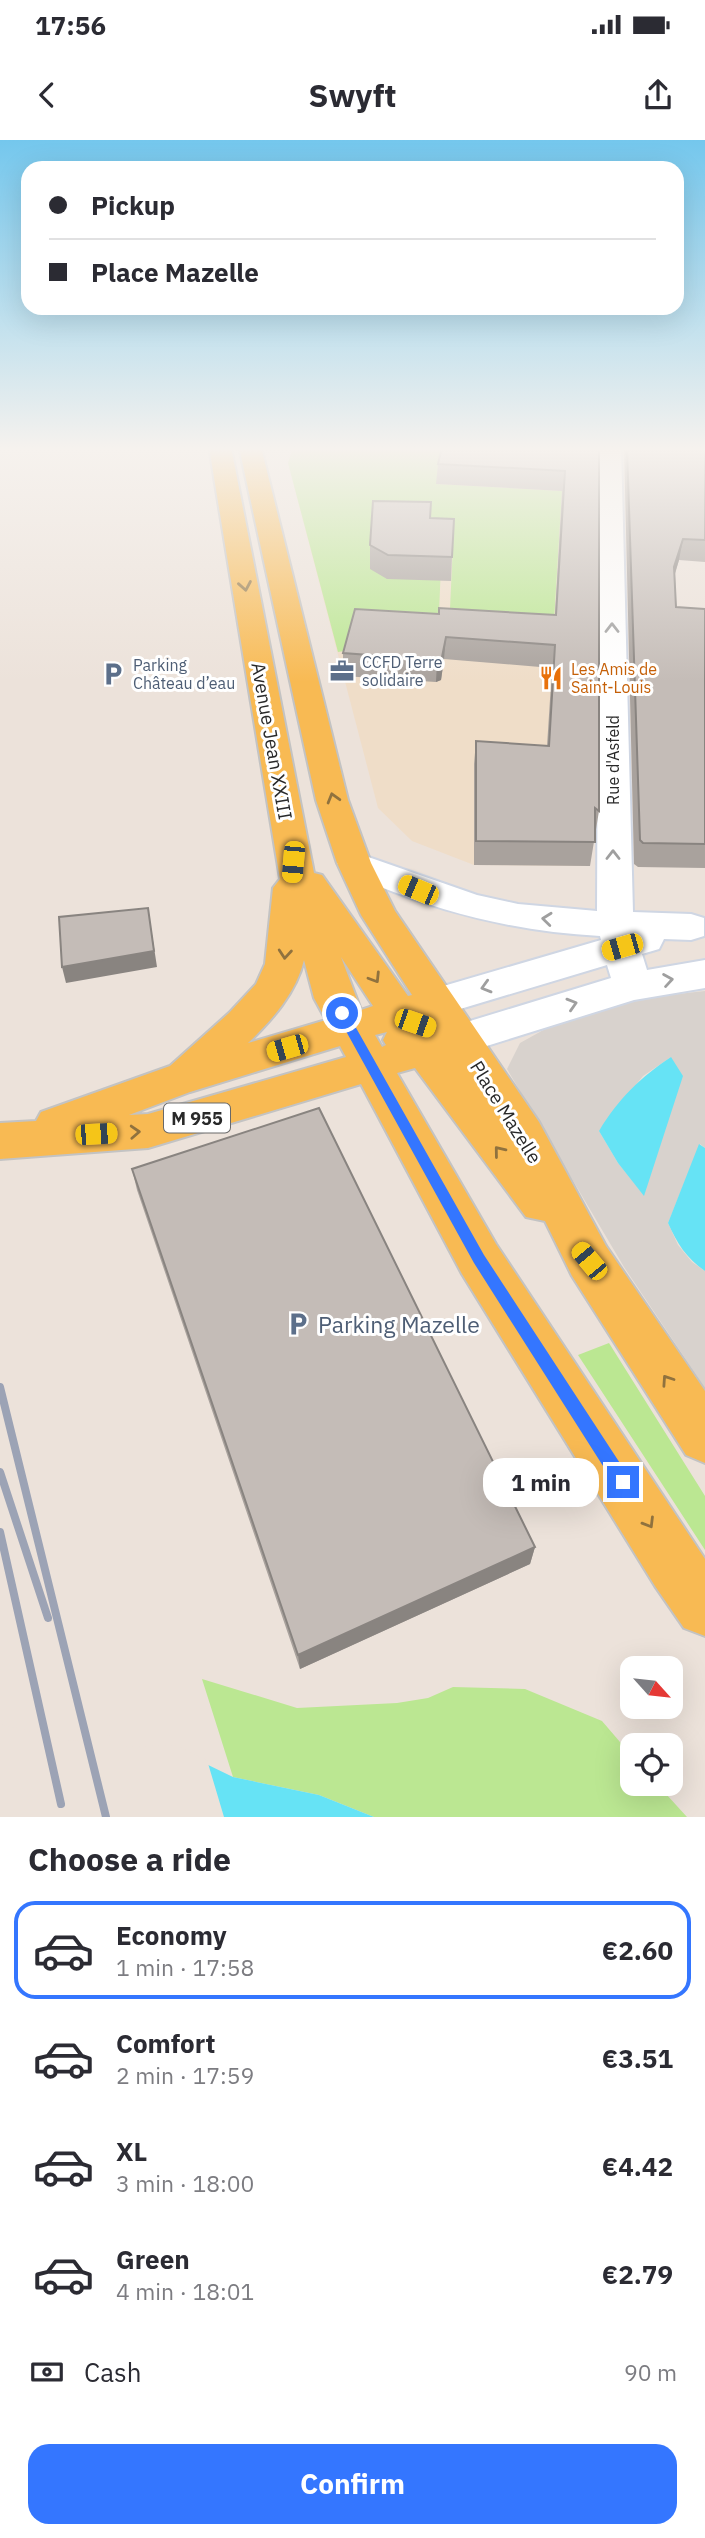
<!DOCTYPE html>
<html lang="en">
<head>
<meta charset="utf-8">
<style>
	body { margin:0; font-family:"IBM Plex Sans",sans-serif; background:#f7f7f7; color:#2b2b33; height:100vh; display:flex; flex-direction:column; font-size:26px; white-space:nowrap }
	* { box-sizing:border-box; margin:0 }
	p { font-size:23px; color:#7c7c81 }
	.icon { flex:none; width:38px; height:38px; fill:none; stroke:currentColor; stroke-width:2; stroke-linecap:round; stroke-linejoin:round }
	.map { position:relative; height:1677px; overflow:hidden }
	.drawer { display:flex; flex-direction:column; background:#fff; flex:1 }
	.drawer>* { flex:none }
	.guide { position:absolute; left:21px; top:21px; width:663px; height:154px; border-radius:21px; box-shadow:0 7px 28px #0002; display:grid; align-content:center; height:154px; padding:0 28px; background:#fff }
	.needle { width:46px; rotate:117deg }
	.controls { position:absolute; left:620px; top:1516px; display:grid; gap:14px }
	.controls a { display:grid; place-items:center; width:63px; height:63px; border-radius:14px; background:#fff; box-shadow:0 7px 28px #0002; font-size:35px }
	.end { position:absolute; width:32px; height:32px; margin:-16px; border:9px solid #3476ff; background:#fff; box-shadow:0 0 0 4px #fff }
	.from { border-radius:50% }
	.bubble { position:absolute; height:49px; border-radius:21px; background:#fff; box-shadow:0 7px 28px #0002; font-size:23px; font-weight:800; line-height:49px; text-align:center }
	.car { position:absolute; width:21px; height:42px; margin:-21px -10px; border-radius:9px; box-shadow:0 0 5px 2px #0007; background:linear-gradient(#f5c518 24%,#345 0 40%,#f5c518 0 76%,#345 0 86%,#f5c518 0) }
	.guide b { display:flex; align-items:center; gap:24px; height:66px; font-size:26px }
	.guide b+b { border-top:2px solid #e1e1e2 }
	.guide i { width:18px; height:18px; background:#2b2b33 }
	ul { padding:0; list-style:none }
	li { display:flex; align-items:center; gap:21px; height:98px; margin:0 14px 10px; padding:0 14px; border:4px solid transparent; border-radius:21px }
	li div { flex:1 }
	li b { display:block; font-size:26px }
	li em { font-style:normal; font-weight:800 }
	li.on { border-color:#3476ff }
	li>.icon { width:63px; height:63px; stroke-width:1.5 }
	h2 { padding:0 28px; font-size:32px; line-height:84px }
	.pay { display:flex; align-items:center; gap:18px; height:77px; padding:0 28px; font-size:26px }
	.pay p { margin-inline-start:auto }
	.button { display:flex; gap:14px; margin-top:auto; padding:14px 28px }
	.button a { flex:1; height:80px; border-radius:21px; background:#3476ff; color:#fff; font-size:28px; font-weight:800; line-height:80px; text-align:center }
	.status { display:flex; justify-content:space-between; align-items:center; height:49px; padding:0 35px; background:#fff; direction:ltr }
	.status svg { height:19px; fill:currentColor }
	header { display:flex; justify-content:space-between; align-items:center; height:91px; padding:0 28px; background:#fff; font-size:32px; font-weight:800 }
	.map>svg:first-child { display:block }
</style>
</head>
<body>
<div class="status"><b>17:56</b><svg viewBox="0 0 49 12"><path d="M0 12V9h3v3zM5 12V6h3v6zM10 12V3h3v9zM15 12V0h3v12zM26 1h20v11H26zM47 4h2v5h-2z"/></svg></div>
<header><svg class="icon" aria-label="back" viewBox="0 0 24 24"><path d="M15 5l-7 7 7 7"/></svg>Swyft<svg class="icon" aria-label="share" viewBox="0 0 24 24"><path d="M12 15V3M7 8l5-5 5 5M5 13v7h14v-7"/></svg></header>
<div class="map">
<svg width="705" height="1677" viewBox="0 0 705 1677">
	<rect width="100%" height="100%" fill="#ece2da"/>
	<path fill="#efddc8" d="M293,307H596L590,726L474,725L412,701L378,668L288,323Z"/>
	<path fill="#bbe792" d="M293,307H596L437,344L562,351L553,498L449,491L453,403L442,402L438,496L338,512L288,323Z
		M609,1203L705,1356V1410L578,1215Z
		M202,1539L297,1568L397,1563L428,1558L453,1547L525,1549L602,1581L632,1616V1643H656L687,1677H374L319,1655L233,1637Z"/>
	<path fill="#d8d2cd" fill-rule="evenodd" d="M705,851V1008L700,1004L668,1083L678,1105L692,1122L705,1131V1248L624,1127L507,929L520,903L547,888L642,858ZM671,917L644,1055L618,1023L599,991L643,936Z"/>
	<path fill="#66e3f5" d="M671,917L683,936L644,1056L618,1023L599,991C618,959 641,937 671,917Z
		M699,1004L705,1008V1131C686,1118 677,1103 668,1083Z
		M0,1587L7,1591L121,1610L173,1608L233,1637L319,1655L374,1677H0Z"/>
	<path fill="#ece2da" d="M0,1584L71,1601L112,1595L123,1607L175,1605L207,1620L224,1677H0Z"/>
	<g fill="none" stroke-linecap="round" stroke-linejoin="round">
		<g stroke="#cfd6e3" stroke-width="4">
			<path id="minor" d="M599,307H621L633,772L691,774L704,778V796L691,800L664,799L659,809L642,814L647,830L705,820V848L634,860L461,914L447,910L441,899L447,888L611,838L607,825L437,876L423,872L417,862L423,852L601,800L600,796C522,792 450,775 378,746C364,740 345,736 337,723L342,715L354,712L477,755L518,764L597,771Z"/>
		</g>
		<g stroke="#c3c3c3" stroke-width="4">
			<path id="major" d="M209,307H231L314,733L322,735L408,856L412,855L361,775L337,723L316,660L239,307H261L348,660L371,723L395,771L539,982L606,1106L705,1251V1323L686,1315L572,1136L545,1081L526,1077L415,928L397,933L496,1104L705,1419V1496L684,1488L655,1446L462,1134L361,944L148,1008L0,1019V983L36,981L41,972L170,926L229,873L256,844L265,824L273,748L280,739ZM341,817L373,866L361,870ZM304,820L314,858L326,880L248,903C272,880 296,853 304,820ZM387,892L383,900L386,905L382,907L375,895ZM340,906L346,917L148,974L129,975L190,952Z"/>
		</g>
		<use href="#minor" fill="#fff" fill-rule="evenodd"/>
		<use href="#major" fill="#f8ba53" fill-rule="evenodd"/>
		<path stroke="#9ca3b5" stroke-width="8" d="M0,1247L106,1677
			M0,1332L48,1478
			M0,1392L61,1664"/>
	</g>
	<path fill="#a9a29d" d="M599,307V671L590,726L474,725V624L476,601L547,606L552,528L444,519L441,540L436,542L343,536V513L439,474L555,475L562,351L436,344L438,324Z
		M624,307H705V422L679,420L675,434L676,467L705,469V728L638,727L634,724Z
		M431,378L452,417L451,441L387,439L370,429V405Z
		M132,1029L535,1407L530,1424L300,1529L137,1050Z"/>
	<path fill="#898480" d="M683,399L679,420L670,449L674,427Z
		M446,497L444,519L441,540L436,542L437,520Z
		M148,768L157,827L66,843L62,827Z
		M535,1407L530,1424L300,1529L298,1515Z"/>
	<path fill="#c4bcb7" stroke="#898480" stroke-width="2" d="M442,307H599V671L595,668V702L476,701V601L549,606L555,505L446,497L442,517L437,520L343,513L355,469L439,474V468L556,475L565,331L438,324Z
		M627,307H705V400L683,399L674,427L676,467L705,469V704L643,703L640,700Z
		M373,361L431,362L430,378L454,379L452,417L388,415L370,405Z
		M148,768L154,811L62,827L59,777Z
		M319,968L535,1407L298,1515L132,1029Z"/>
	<defs><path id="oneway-chevron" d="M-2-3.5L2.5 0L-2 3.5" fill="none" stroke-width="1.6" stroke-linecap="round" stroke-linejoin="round" transform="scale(1.75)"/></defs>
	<g stroke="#90723e">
		<use href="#oneway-chevron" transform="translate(245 446) rotate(80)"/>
		<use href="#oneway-chevron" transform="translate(333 658) rotate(-106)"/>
		<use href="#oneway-chevron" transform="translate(285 814) rotate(95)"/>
		<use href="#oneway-chevron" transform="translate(375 838) rotate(58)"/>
		<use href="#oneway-chevron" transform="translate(135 992) rotate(-3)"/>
		<use href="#oneway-chevron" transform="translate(499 1011) rotate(-129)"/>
		<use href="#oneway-chevron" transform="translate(667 1240) rotate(-124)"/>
		<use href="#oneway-chevron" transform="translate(649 1383) rotate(59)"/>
	</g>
	<g stroke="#9f9f9f">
		<use href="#oneway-chevron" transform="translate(612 488) rotate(-90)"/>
		<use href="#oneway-chevron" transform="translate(613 715) rotate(-90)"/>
		<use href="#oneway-chevron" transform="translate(547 779) rotate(-174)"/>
		<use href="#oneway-chevron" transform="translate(668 840) rotate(-9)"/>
		<use href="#oneway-chevron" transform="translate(486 847) rotate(164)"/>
		<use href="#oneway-chevron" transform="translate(572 864) rotate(-17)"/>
	</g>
	<linearGradient id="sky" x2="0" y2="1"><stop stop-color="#74c7ed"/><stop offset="0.57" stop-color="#f6f2ee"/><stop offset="1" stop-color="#f6f2ee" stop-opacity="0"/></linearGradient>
	<rect width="705" height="542" fill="url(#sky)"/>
	<path fill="#3476ff" d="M342,869L346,870L484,1115L629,1337V1348H617L474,1123L336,873Z"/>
	<defs>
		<g id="office-bare" transform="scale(1.89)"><path d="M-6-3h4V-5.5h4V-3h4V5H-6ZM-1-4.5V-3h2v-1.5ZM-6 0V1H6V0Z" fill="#5c6f8a" stroke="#fff" stroke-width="2.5" paint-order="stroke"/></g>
		<g id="parking-bare" transform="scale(1.89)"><path d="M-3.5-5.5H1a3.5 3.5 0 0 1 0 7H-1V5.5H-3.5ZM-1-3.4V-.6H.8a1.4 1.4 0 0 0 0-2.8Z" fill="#5c6f8a" stroke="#fff" stroke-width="2.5" paint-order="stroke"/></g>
		<g id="restaurant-bare" transform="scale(1.89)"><path d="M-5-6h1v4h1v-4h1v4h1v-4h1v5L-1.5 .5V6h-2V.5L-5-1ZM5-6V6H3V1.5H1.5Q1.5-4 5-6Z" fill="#e8710a" stroke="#fff" stroke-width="2.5" paint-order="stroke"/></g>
	</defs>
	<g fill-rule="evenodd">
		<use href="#office-bare" x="342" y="531"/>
		<use href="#parking-bare" x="113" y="534"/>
		<use href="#restaurant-bare" x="551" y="538"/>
		<use href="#parking-bare" x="298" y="1184"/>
	</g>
	<g text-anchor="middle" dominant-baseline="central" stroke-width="6" stroke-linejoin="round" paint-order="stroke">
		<g font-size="16" fill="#4e5e75" stroke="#fff" text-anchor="start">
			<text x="362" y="522">CCFD Terre<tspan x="362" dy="18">solidaire</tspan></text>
			<text x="133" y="525">Parking<tspan x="133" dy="18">Château d’eau</tspan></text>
		</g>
		<g font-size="16" fill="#c56008" stroke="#fff" text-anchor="start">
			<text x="571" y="529">Les Amis de<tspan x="571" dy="18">Saint-Louis</tspan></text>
		</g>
		<g font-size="16" fill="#292929" stroke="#fff">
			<text transform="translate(613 620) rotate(-90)">Rue d'Asfeld</text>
		</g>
		<rect fill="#fff" stroke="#696969" stroke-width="2" x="164" y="963.5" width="66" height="29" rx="5"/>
		<g font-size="18" font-weight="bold" fill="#292929">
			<text x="197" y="978">M 955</text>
		</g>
		<g font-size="19" fill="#292929" stroke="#fff">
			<text transform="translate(272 601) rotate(80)">Avenue Jean XXIII</text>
			<text transform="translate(506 972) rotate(58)">Place Mazelle</text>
		</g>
		<g font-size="23" fill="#4e5e75" stroke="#fff" text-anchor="start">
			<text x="318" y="1184">Parking Mazelle</text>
		</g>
	</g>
</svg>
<div class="controls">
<a><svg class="needle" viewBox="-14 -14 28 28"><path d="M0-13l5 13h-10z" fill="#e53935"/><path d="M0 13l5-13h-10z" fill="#7c7c81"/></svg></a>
<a><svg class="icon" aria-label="locate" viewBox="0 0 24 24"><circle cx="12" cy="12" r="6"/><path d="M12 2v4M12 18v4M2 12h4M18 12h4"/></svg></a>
</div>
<i class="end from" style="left:342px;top:873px"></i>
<i class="end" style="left:623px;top:1342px"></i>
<div class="bubble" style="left:483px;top:1318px;width:116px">1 min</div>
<i class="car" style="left:293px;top:722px;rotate:185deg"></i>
<i class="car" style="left:418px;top:750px;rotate:293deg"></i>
<i class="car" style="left:622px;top:807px;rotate:254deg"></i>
<i class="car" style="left:415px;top:883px;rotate:109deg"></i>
<i class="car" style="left:287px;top:908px;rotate:254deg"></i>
<i class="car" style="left:96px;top:994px;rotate:87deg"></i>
<i class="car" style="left:589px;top:1121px;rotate:320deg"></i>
<div class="guide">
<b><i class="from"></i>Pickup</b>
<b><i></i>Place Mazelle</b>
</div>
</div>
<section class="drawer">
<h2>Choose a ride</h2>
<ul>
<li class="on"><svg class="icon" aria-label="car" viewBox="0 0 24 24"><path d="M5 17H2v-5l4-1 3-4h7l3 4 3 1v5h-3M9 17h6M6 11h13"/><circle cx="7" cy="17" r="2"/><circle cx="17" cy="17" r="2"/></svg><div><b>Economy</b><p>1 min · 17:58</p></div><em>€2.60</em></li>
<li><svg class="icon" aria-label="car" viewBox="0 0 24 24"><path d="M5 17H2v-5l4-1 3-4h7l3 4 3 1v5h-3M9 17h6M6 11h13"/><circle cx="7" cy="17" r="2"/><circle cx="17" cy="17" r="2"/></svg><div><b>Comfort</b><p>2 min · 17:59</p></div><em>€3.51</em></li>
<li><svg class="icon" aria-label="car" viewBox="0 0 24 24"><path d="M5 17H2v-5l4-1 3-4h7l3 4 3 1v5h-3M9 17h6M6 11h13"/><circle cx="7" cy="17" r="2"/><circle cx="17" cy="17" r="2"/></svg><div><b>XL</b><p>3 min · 18:00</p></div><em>€4.42</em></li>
<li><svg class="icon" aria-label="car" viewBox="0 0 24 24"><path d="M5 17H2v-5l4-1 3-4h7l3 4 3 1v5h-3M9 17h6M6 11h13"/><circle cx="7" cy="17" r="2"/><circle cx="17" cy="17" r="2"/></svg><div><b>Green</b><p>4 min · 18:01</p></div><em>€2.79</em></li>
</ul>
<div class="pay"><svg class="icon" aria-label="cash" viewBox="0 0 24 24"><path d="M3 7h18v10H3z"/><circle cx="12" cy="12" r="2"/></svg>Cash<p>90 m</p></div>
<div class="button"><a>Confirm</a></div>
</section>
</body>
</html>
